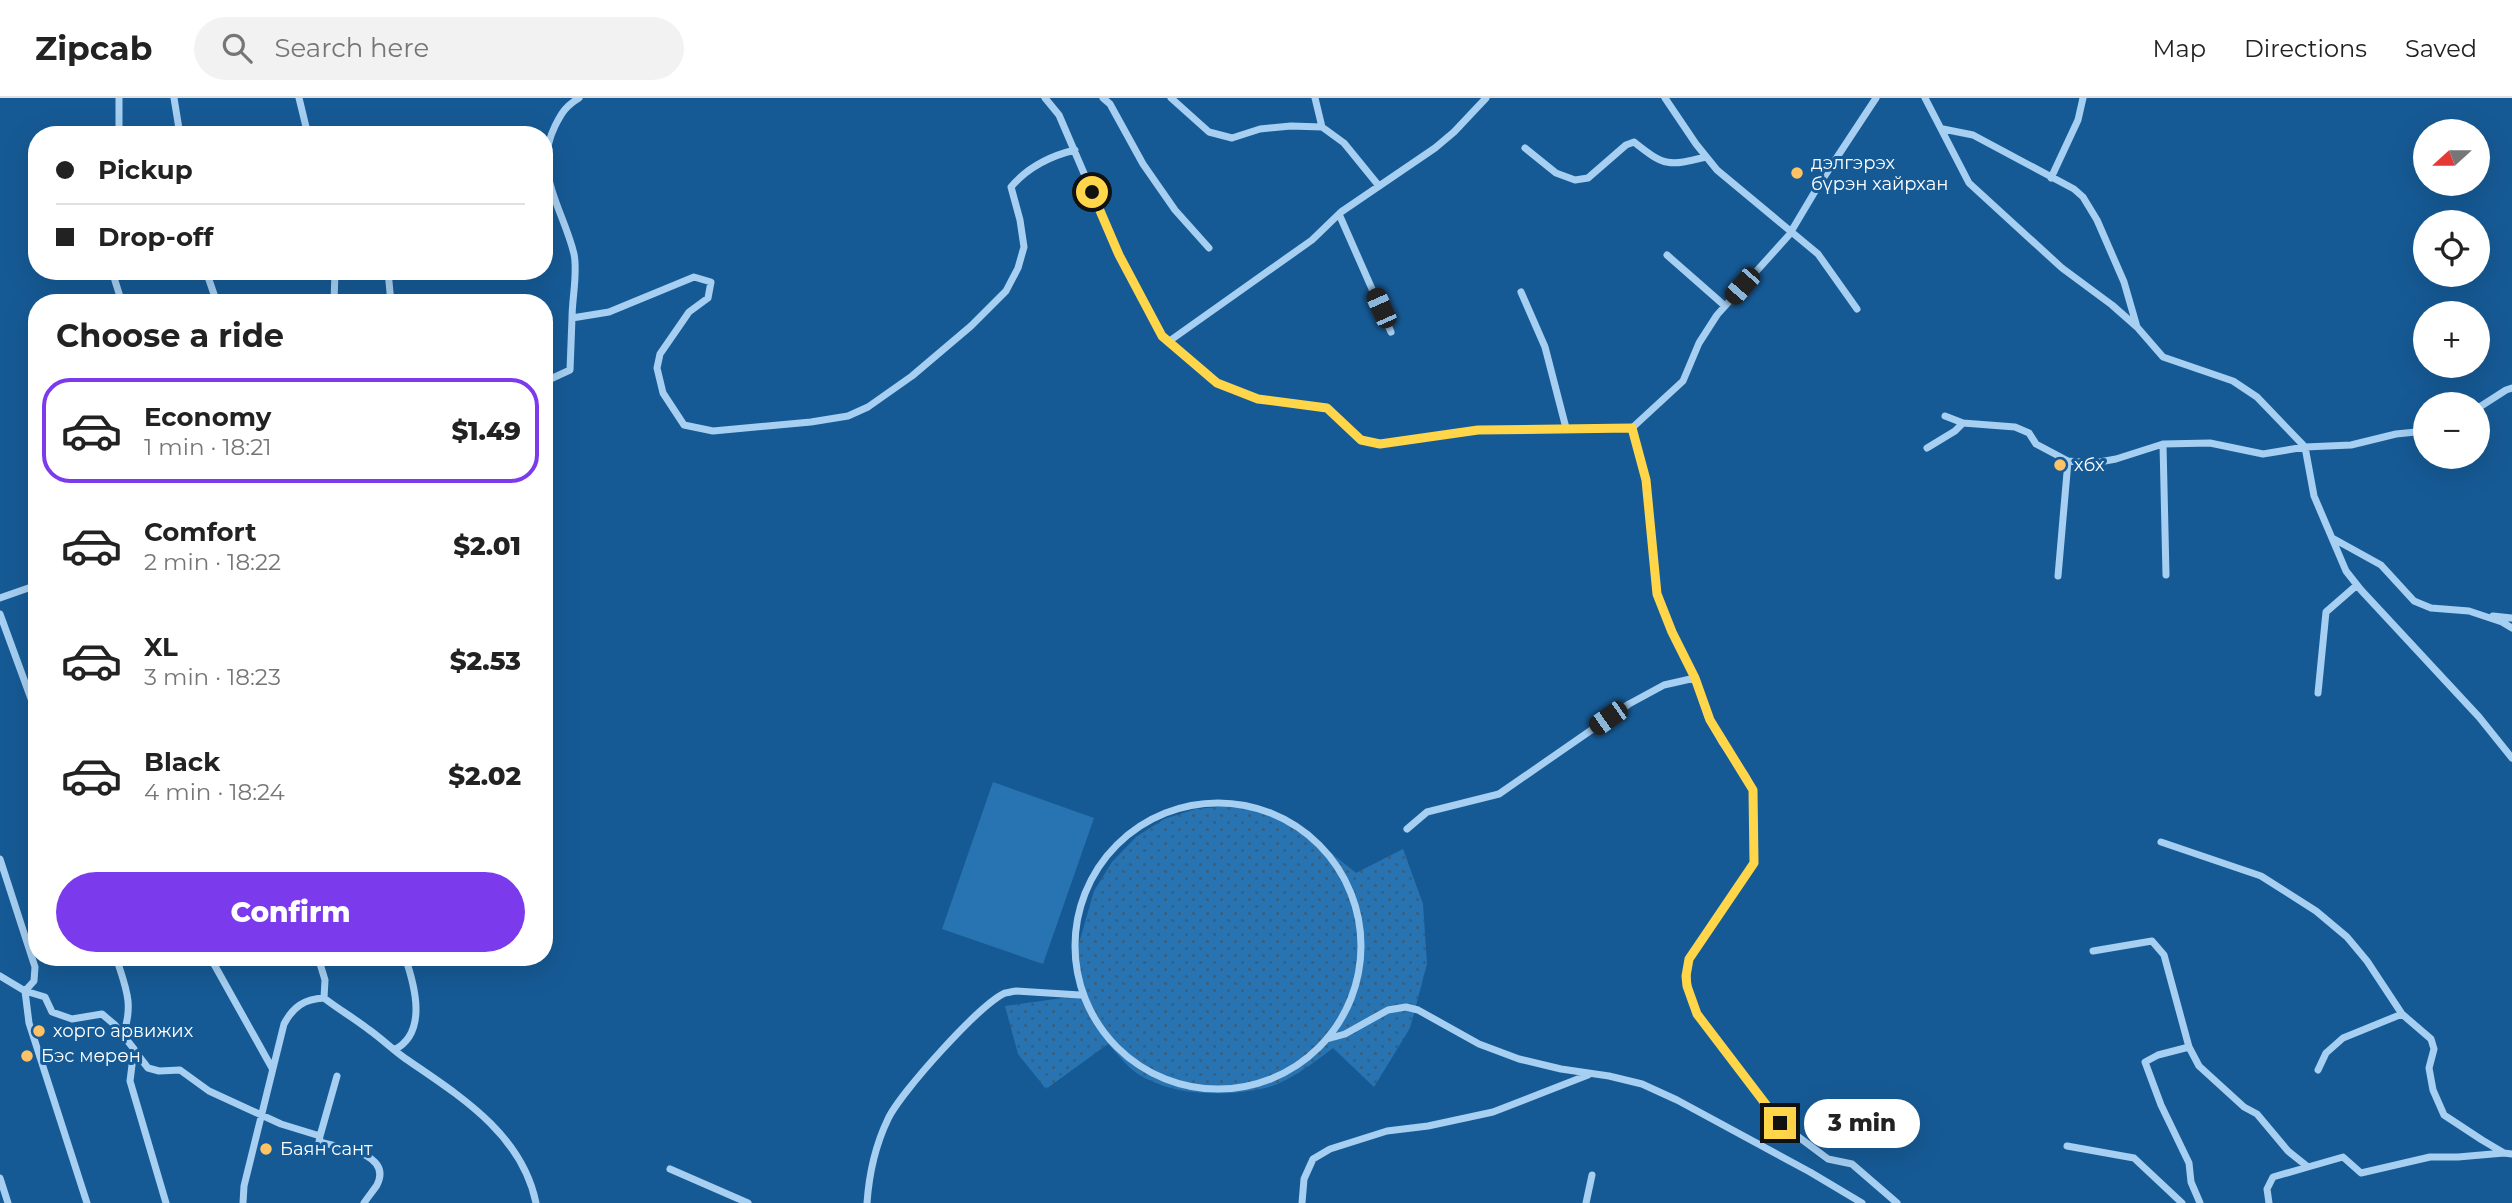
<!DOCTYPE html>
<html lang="en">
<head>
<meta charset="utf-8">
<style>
	body { margin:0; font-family:Montserrat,sans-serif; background:#f2f2f2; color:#222; height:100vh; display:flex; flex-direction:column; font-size:26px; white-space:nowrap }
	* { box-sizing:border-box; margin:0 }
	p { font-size:23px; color:#767676 }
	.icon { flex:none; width:38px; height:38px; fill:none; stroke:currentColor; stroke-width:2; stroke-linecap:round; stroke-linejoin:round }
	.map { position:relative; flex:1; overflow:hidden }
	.panel { position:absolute; left:28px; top:196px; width:525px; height:672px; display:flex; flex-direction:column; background:#fff; border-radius:28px; box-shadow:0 7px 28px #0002 }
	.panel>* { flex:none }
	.banner { position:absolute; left:28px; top:28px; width:525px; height:154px; border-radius:28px; box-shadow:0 7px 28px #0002; display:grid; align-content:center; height:154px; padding:0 28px; background:#fff }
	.needle { width:46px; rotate:249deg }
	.tools { position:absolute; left:2413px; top:21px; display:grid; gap:14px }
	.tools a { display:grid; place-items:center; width:77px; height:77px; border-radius:50%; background:#fff; box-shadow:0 7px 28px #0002; font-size:35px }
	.end { position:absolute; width:32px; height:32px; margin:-16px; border:9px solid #ffd54a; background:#111; box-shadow:0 0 0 4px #111 }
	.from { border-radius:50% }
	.bubble { position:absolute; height:49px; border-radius:24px; background:#fff; box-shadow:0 7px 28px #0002; font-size:23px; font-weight:800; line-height:49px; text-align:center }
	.car { position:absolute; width:21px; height:42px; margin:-21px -10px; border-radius:9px; box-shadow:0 0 5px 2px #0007; background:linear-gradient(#222 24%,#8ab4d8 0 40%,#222 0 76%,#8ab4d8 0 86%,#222 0) }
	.banner b { display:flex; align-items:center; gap:24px; height:66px; font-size:26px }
	.banner b+b { border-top:2px solid #e0e0e0 }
	.banner i { width:18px; height:18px; background:#222 }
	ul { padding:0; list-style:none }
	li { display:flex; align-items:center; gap:21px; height:105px; margin:0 14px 10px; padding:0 14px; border:4px solid transparent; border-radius:28px }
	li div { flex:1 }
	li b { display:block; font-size:26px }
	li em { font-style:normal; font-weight:800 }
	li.current { border-color:#7c3aed }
	li>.icon { width:63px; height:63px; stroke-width:1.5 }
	h2 { padding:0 28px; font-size:32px; line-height:84px }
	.cta { display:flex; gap:14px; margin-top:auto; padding:14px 28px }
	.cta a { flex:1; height:80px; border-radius:42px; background:#7c3aed; color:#fff; font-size:28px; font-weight:800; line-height:80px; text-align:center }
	header { display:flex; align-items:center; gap:42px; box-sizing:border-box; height:98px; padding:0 35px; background:#fff; border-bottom:2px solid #e0e0e0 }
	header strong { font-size:33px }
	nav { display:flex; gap:38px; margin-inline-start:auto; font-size:24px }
	.search { width:490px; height:63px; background:#f2f2f2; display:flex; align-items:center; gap:18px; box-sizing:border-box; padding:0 24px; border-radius:38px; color:#767676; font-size:26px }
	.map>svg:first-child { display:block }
</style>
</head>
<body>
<header>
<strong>Zipcab</strong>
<div class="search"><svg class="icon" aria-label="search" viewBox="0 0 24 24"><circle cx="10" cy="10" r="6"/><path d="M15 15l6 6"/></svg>Search here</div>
<nav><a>Map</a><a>Directions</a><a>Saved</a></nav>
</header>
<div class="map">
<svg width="2512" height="1105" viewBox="0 0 2512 1105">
	<defs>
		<pattern id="park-dots" width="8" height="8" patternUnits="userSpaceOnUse" patternTransform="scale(1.75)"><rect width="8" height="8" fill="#2874b3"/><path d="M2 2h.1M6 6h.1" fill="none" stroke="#3c5e7a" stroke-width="1.8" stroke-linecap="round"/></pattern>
	</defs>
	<rect width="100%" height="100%" fill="#165a95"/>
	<path fill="#2874b3" d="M993,684L1094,720L1043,866L942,831Z"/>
	<path fill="url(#park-dots)" d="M1230,708L1264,713L1295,726L1356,775L1403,751L1423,806L1427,866L1410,930L1374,989L1333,950C1316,963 1290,983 1269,989C1229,999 1174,999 1138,976C1127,969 1117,955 1108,946L1046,991L1018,956L1005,908L1084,897L1075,859L1094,793L1112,764L1136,739L1164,721L1196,711Z"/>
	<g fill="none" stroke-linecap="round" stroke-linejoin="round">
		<path stroke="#a6cff1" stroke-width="7" d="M119,0V37
			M174,0L180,37
			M299,0L308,37
			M1045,0L1059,17L1119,157L1162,238L1217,285L1258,301L1327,310L1361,342L1380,346L1478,332L1632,330L1683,283L1699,245L1717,217L1789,137L1820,85L1876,0
			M1103,0L1110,6L1143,66L1175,112L1209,150
			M1171,0L1209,34L1232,40L1260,31L1291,28L1322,29
			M1315,0L1322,29L1344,45L1379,88
			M1665,0L1696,46L1717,72L1818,156L1857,211
			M1925,0L1969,85L2062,170L2112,207L2137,229
			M1943,31L1973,37L2074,91L2083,99L2097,122L2124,184L2137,229L2163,259L2233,283L2257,299L2305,349L2314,398L2346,473L2361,492L2479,619L2512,660
			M1525,50L1556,75L1575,82L1588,80L1626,47L1634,44C1665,69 1669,68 1706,59
			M2051,80L2078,22L2083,0
			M1339,116L1391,234
			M1667,157L1725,208
			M112,173L122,205
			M206,173L217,205
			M388,173L391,205
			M1521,194L1545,249L1566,330
			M334,205L335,173
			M572,220C572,200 578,175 574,156C563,110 532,75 555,28C562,14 566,8 579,0
			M1168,244L1312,142L1341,114L1435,50L1454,34L1486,0
			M544,284L570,272L572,220L609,214L694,179L711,184L708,200L689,214L660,256L657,270L663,295L684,327L713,333L811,324L848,318L868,309L912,278L971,228L1006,193L1018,170L1024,149L1020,122L1011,89C1027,70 1050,58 1075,52
			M2478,310L2506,292L2512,290
			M1945,318L1963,325
			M1632,330L1646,382L1657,496L1672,534L1695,580L1708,619L1722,644L1745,677L1753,692L1754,765L1689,861C1684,881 1689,898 1697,916L1780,1025L1828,1061L1852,1066L1897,1105
			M2163,346L2166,477
			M1927,350L1955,333L1963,325L2015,329L2029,335L2036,346L2068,363L2094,365L2116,361L2163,346L2210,345L2263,356L2305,349L2351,347L2396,336L2426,333
			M2334,441L2381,467L2414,503L2431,510L2469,513L2502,524L2512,530
			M2058,478L2068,363
			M0,500L37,487
			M0,516L37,617
			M2493,518L2512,520
			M2318,595L2326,514L2357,487
			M1075 848a143 143 0 1 1 286 0a143 143 0 1 1-286 0Z
			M1407,731L1427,714L1499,696L1629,606L1664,587L1695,580
			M2161,744L2261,778L2316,813L2347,839L2367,863L2402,916L2431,941L2434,951L2429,970L2433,992L2444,1017L2482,1042L2504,1055L2512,1056
			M0,761L35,869L34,883L25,893L29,925L87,1105
			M2093,853L2152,843L2164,857L2189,949L2199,968L2244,1009L2257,1016L2288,1053L2308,1069L2343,1059L2361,1075L2430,1059H2458L2504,1055
			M116,859C126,891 134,905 123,938
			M210,859L272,970
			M318,859L325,882L324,900
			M0,878L25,893L45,899L52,914L72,921L102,916L115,927L134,951L130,983L166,1105
			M1327,941L1345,936L1388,912L1406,909L1418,912L1479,946L1519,961L1561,971L1609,978L1642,986L1677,1002L1810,1074L1862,1105
			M2189,949L2158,957L2145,964L2161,1007L2189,1065L2191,1084L2200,1105
			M134,952L148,970L159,973L180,972L209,993L281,1026L320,1038L319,1044C339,1049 393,1055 377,1087C373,1093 368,1099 364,1105
			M394,952C428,935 415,888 405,859
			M2318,972L2326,955L2343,940L2402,916
			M320,1038L337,978
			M2067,1048L2134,1060L2182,1105
			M670,1071L748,1105
			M0,1080L8,1105
			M243,1105L244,1088L284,926C293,909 304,901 324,900C338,911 354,920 368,931C381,940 393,952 406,961C460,998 522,1036 536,1105
			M867,1105C869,1076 875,1048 888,1021C900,995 979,907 1005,895C1006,895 1015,893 1016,893L1080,897
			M1302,1105L1304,1081L1313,1061L1330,1051L1387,1033L1428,1028L1493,1014L1588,977
			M1586,1105L1592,1077
			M2269,1105L2267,1091L2273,1079L2308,1069"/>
	</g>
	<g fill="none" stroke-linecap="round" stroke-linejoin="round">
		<path stroke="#ffd54a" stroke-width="9" d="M1092,94L1119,157L1162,238L1217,285L1258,301L1327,310L1361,342L1380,346L1478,332L1632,330L1646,382L1657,496L1672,534L1695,580L1710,622L1753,692L1754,765L1689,861L1686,878L1687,888L1697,916L1780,1025"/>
	</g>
	<g fill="#ffc366" stroke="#165a95" stroke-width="2.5">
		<circle cx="1797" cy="75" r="7"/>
		<circle cx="2060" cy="367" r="7"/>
		<circle cx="39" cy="933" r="7"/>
		<circle cx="27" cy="958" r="7"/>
		<circle cx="266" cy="1051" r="7"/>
	</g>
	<g text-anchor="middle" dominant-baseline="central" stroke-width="6" stroke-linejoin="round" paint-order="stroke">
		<g font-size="18" fill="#fff" stroke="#165a95" text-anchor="start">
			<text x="1811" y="65">дэлгэрэх<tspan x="1811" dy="21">бүрэн хайрхан</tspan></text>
			<text x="2074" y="367">хбх</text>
			<text x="53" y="933">хорго арвижих</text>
			<text x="41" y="958">Бэс мөрөн</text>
			<text x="280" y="1051">Баян сант</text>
		</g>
	</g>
</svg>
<div class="tools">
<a><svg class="needle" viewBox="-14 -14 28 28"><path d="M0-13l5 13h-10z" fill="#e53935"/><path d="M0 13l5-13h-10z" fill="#767676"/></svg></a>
<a><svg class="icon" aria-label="locate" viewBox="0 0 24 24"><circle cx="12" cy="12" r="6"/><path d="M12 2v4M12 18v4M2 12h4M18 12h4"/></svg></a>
<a>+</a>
<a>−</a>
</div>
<i class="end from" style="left:1092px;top:94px"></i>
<i class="end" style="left:1780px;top:1025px"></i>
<div class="bubble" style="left:1804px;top:1001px;width:116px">3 min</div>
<i class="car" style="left:1742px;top:188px;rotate:221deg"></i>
<i class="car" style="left:1381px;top:210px;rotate:336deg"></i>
<i class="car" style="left:1608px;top:620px;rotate:235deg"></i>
<div class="banner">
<b><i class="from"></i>Pickup</b>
<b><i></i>Drop-off</b>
</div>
<section class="panel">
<h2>Choose a ride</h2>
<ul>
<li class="current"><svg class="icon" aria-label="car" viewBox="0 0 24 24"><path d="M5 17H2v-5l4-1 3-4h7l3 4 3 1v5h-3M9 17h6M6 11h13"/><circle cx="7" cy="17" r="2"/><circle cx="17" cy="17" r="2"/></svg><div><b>Economy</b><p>1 min · 18:21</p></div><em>$1.49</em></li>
<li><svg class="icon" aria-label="car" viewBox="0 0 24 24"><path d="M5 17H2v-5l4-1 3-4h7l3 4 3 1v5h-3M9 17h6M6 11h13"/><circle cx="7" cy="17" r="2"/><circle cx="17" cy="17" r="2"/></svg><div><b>Comfort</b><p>2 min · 18:22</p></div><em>$2.01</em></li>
<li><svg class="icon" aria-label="car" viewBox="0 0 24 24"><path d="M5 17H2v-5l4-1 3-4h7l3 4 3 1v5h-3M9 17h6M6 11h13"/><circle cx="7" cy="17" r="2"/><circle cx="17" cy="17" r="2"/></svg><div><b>XL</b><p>3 min · 18:23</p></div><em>$2.53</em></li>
<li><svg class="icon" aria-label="car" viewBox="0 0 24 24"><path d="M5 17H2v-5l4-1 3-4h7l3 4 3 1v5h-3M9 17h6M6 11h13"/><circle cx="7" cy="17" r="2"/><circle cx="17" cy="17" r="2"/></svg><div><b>Black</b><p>4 min · 18:24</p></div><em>$2.02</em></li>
</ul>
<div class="cta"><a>Confirm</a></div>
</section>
</div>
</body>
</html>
